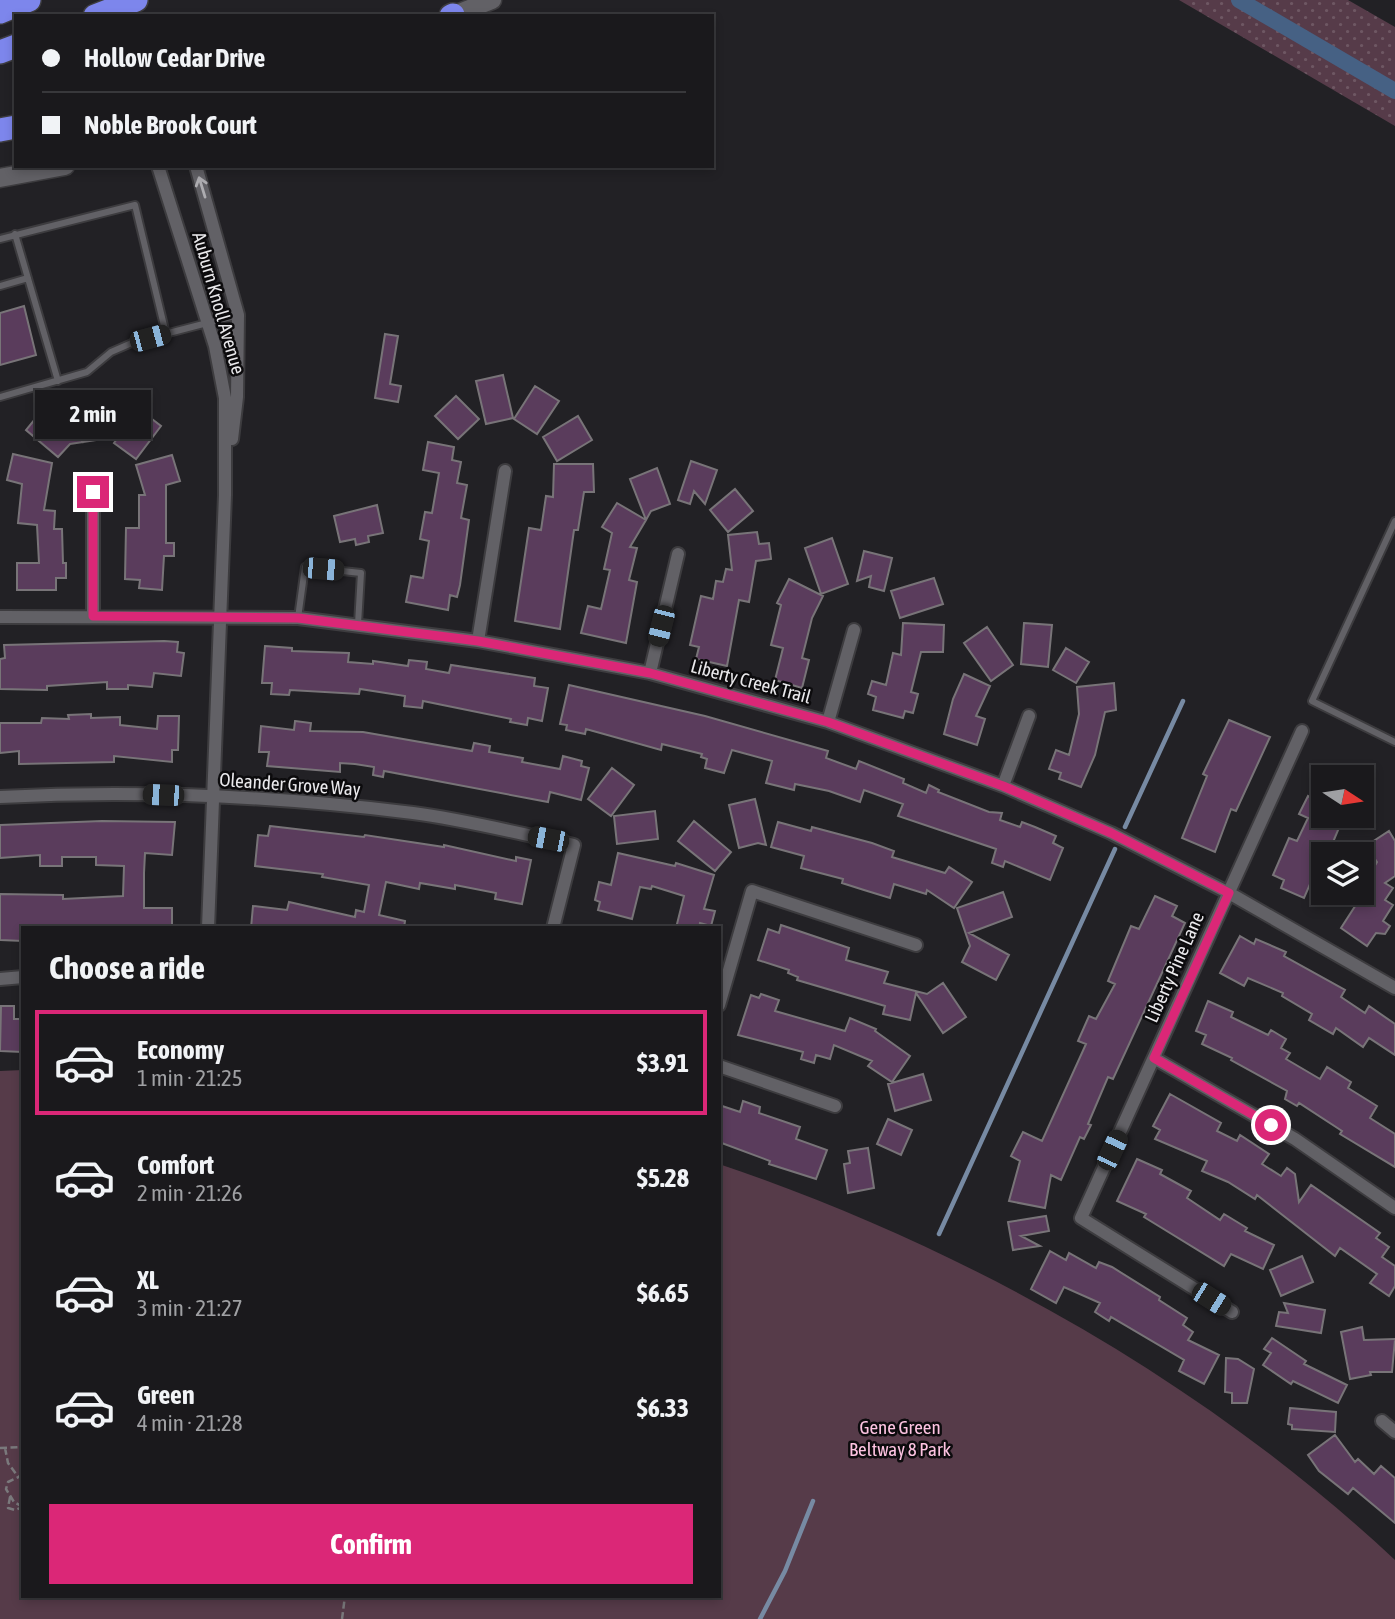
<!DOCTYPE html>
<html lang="en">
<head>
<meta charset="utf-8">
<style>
	body { margin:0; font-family:"Asap Condensed",sans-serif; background:#232225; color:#f1f3f6; height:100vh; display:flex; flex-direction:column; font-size:26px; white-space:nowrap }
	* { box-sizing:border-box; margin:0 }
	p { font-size:23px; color:#9fa0a3 }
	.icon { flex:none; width:38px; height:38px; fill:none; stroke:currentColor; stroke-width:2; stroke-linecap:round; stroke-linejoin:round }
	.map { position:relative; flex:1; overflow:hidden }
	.drawer { position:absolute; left:21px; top:926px; width:700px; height:672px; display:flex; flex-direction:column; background:#1a191c; border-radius:0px; box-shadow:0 4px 10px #0003,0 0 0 2px #38383b }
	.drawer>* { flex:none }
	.banner { position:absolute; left:14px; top:14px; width:700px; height:154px; border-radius:0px; box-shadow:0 4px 10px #0003,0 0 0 2px #38383b; display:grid; align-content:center; height:154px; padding:0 28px; background:#1a191c }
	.needle { width:46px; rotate:102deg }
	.fabs { position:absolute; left:1311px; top:765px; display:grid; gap:14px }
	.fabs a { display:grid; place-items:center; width:63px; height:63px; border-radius:0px; background:#1a191c; box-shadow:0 4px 10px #0003,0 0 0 2px #38383b; font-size:35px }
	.end { position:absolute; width:32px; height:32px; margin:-16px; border:9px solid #db2777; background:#fff; box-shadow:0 0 0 4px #fff }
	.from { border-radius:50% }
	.bubble { position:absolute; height:49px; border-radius:0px; background:#1a191c; box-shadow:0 4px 10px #0003,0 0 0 2px #38383b; font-size:23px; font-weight:700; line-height:49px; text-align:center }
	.car { position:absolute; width:21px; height:42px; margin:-21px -10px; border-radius:9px; box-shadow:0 0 5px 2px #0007; background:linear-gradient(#222 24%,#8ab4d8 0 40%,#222 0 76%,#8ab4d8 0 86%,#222 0) }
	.banner b { display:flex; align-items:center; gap:24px; height:66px; font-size:26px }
	.banner b+b { border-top:2px solid #38383b }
	.banner i { width:18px; height:18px; background:#f1f3f6 }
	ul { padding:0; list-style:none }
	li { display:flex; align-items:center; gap:21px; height:105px; margin:0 14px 10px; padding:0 14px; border:4px solid transparent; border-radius:0px }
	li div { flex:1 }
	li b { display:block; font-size:26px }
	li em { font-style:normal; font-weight:700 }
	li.on { border-color:#db2777 }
	li>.icon { width:63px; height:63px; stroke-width:1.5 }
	h2 { padding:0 28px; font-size:32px; line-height:84px }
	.button { display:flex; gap:14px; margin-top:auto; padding:14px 28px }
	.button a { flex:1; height:80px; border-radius:0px; background:#db2777; color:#fff; font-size:28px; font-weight:700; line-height:80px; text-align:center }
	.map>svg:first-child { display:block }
</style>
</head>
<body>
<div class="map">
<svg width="1395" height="1619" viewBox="0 0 1395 1619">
	<defs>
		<pattern id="grass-dots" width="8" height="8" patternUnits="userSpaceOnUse" patternTransform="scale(1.75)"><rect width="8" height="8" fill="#563b49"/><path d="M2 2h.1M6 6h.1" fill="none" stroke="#6e5763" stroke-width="1.8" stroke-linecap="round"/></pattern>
	</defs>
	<rect width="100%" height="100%" fill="#222125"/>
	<path fill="url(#grass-dots)" d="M1179,0H1348L1395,27V126Z"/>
	<path fill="#563b49" d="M23,1070V1596H719V1164C965,1247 1205,1382 1395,1560V1619H0V1071Z"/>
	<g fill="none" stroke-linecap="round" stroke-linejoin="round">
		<path stroke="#778aa3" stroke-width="4.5" d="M1125,827L1183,701
			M939,1234L1115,849
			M760,1619L785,1571L813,1501"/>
		<path stroke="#466184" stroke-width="16" d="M1239,0L1395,91"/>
	</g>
	<path fill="#5a3c5c" stroke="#787478" stroke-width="2" d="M24,306L36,355L0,365V313Z
		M385,334L398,336L390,384L401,386L398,402L375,398Z
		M503,375L513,418L486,424L476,381Z
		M535,386L559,401L537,434L514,419Z
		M103,392L110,438L70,444L58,457L26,430L44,408L82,441L75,397Z
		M456,396L479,419L458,439L435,416Z
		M139,409L161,426L136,459L114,443Z
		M578,416L592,440L557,461L543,437Z
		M428,442L454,447L452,460L461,462L457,483L467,485L461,518L469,520L460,585L457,597L450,595L448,610L406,602L411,576L423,578L429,541L420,539L425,512L432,513L439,473L423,470Z
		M13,454L52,463L44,510L55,511L54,529H62L63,563H66V578H56V590H17V563H39L37,525L18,523L22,484L7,480Z
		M172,455L180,481L166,485V543H174V556H164L162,590L139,588L140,580L125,579L126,528H139V495H145L136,465Z
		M691,461L717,470L705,504L694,491L690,504L678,500Z
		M554,464H593L594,492H584L578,530H574L560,629L515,621L529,528L541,530L546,496L553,497Z
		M657,468L670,504L651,511L646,520L630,479Z
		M735,489L753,511L728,532L710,510Z
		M617,503L646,520L630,547L637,548L629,580L637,582L626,643L581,633L588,606L601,609L610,570L604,569L612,533L602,527Z
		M377,505L383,533L368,536L369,542L356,545L355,539L340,542L334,516Z
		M757,532L759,544L769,543L771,559L756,561L749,602L739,600L727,666L696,659L699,647L690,645L701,596L713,599L716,581L723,582L726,569L732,570L728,535Z
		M832,538L848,584L821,594L805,548Z
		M864,551L892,558L884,591L869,587L871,576L857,581Z
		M934,578L943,604L900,618L891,591Z
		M789,579L823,596L812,618L802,658L809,660L802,688L775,680L783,648L771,645L781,605L777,603Z
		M903,623L944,625L943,652H921L911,692L918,694L913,713L905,711L903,718L873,710L876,697L868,694L872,681L886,685L893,653L901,655Z
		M1024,623L1052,625L1048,667L1021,664Z
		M987,627L1013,665L991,681L964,643Z
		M164,641L178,642L177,652L184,653L181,676L154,673L152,687L128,685V689H107V682L47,686V690L0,689V659L5,658L4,645Z
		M265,646L292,648V651L349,653L348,662L373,664V661L408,666L409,660L427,662L426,669L449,673L451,665L535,678L534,686L548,688L542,721L528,718L527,725L510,722L511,719L423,701L422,708L404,706L405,696L360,689L359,694L290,690L289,695L271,694L272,683H262Z
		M1066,648L1089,662L1076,683L1053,670Z
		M964,674L990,686L976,716L985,719L977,745L944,734L953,699Z
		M1114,683L1116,710L1105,712L1095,755L1081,787L1059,779L1061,773L1049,769L1056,750L1069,755L1079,714L1077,687Z
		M569,685L705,716L828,751L826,758L856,769L859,761L904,779L903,783L926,793L929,785L939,790L938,792L989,812L1002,813L1000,820L1020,827L1022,822L1035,827L1056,836L1053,843L1063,848L1050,880L1005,861L1003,867L992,863L996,849L898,816L903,804L864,790L860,802L829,791L795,784L794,790L766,783L772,761L732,750L724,773L705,768L707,759L701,757L702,754L662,744L661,750L586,729L585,734L566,730L567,725L560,724Z
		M91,714V718L120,717V725L157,729L158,716H179L178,750H172V762L114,756V762L19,764V751L0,753V723H41L42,718L69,719L68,715Z
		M1229,720L1270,737L1236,811L1231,809L1215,852L1182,838L1207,776L1203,774Z
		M295,721L311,723L310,731L363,732L472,751L474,743L490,746L489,752L523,758L522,762L560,769L563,756L582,761L581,766L589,768L581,800L550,792L548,802L384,771L383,777L373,775L374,767L355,764L340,763V772L267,766L269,752H259L261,726L294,730Z
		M612,768L634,785L611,816L588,799Z
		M1322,769L1323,816H1344L1328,854H1323V870L1317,868L1304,898L1281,888L1284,880L1273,875L1289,838L1297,841L1308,818L1299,814L1308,796L1311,798Z
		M755,799L766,845L758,843L739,848L729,805Z
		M655,811L658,839L617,844L614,816Z
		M102,821L175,822L172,855L145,853L144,873V908H172V928H23V941L0,940V894L63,895V899L123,896L124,866L96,865V857H62V866H40V855L0,858V825Z
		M694,821L731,852L715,871L678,841Z
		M778,822L811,831L812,827L872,843L894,851L892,857L945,873L949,867L972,882L954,908L927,890L926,894L894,884L890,898L864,890L842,883L843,879L801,868L804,856L771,847Z
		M270,826L364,837L365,835L444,847V845L516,861V857L531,860L522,904L495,899L496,893L455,885V889L420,883L419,889L386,882L379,915L405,921L404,928H251L253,906L287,910L289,902L355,917L356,910L364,912L369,885L322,877L323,874L255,866L258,835L268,836Z
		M1389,831L1395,841V876L1385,883L1393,888L1385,900L1393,905L1383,921L1390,926L1385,934L1376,933L1367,946L1341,928L1359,900L1356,898L1377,862L1366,846Z
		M618,853L675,866L676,863L714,875L704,909L715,911L711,926L700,923L699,928H676L684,896L652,886L651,889L640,887L632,919L598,910L600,902L595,900L599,882L611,885Z
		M1003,892L1012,917L969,933L1009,955L996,980L962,962L970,946L957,908Z
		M1155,896L1177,906L1172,916L1185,923L1113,1079L1108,1077L1088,1124L1091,1125L1084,1139L1080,1137L1061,1180L1051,1175L1045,1208L1009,1201L1020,1161L1011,1156L1023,1132L1042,1141L1086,1044L1078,1041L1089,1016L1096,1019L1115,984L1108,981L1131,926L1139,929Z
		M781,925L849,948L846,960L888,972L884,983L927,994L943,983L966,1017L943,1033L916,993L910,1020L883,1014L885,1006L797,980L798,977L788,973L789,970L758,960L768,929L779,933Z
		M1240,936L1254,944L1256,939L1286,952L1284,956L1345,990L1341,997L1365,1013L1369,1006L1395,1024V1055L1369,1038L1363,1047L1336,1028L1333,1034L1309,1020L1312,1014L1282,996L1283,993L1248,978L1244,986L1220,973Z
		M761,994L779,1000L775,1011L845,1031L850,1018L876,1029L875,1031L910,1056L892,1082L868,1066L872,1061L834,1045L830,1059L816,1055L814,1063L801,1059L803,1052L738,1035L751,995L759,998Z
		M1208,1001L1233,1012L1231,1017L1268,1035L1271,1030L1286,1039L1281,1048L1290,1053L1286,1059L1320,1079L1327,1067L1351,1082L1348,1088L1377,1106L1370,1118L1395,1134V1167L1340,1134L1342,1131L1299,1103L1297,1106L1285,1099L1287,1091L1231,1060L1232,1058L1202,1044L1206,1035L1196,1031Z
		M1,1006H14V1019H22V1052L0,1051Z
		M923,1074L931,1100L895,1111L888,1084Z
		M1170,1094L1221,1123L1217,1131L1237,1141L1240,1135L1269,1154L1262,1164L1281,1176L1287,1168L1295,1174L1299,1202L1311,1185L1380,1233L1376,1238L1389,1247L1382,1257L1395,1266V1286L1389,1296L1370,1283L1377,1274L1340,1248L1335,1256L1257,1195L1255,1199L1228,1182L1202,1171L1207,1161L1155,1139L1160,1130L1153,1126Z
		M743,1101L760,1107L759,1113L800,1127L796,1139L827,1150L816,1179L769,1164L770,1161L719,1142V1105L740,1112Z
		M888,1119L912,1130L901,1155L877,1144Z
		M868,1148L874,1188L848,1193L844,1164L850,1163L848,1151Z
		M1137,1159L1162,1170L1160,1174L1191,1191L1187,1198L1220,1220L1224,1214L1247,1228L1245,1231L1274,1245L1263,1269L1231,1254L1224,1266L1144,1217L1146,1214L1117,1201Z
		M1046,1216L1049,1231L1021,1236L1040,1246L1013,1250L1008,1222Z
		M1050,1251L1066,1260L1069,1253L1096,1268L1099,1262L1112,1267L1160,1297L1159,1300L1187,1318L1183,1325L1193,1332L1188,1340L1219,1355L1204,1384L1179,1371L1184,1360L1111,1317L1109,1321L1095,1312L1100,1303L1064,1287L1056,1303L1031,1289Z
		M1302,1256L1313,1282L1281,1296L1270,1270Z
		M1284,1303L1325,1310L1321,1333L1276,1326L1279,1312L1288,1313Z
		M1362,1327L1364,1340L1395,1339L1392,1372H1370L1371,1375L1350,1379L1341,1332Z
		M1272,1338L1306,1361L1304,1364L1347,1385L1338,1403L1293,1381L1291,1384L1263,1365L1271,1353L1264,1349Z
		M1226,1358L1238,1359L1254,1369L1247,1403H1232V1393L1225,1392Z
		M1290,1408L1336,1412L1335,1432L1292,1429V1425L1288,1424Z
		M1335,1435L1355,1462L1358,1459L1374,1474L1381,1466L1395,1478V1523L1353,1488L1348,1494L1319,1471L1308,1455Z"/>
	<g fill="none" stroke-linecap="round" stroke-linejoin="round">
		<g stroke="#3d3c3f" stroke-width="10">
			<path id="lane" d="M15,234L58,381
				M0,239L135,205L166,334
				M0,286L28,278
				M0,397L87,372L111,352L134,342L238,315
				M1395,521L1312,701L1395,742
				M298,618L305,567L361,573L358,624"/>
		</g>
		<g stroke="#3d3c3f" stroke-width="16">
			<path id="street" d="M158,166L215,346L225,398V495L208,928
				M196,166L238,315L237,397L232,439
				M93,616V492
				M0,617L298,618L478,641L650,673L828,722L1003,786L1111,833L1229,893L1395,988
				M478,641L505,471
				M650,673L678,554
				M828,722L854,630
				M1003,786L1029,716
				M0,797C137,790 276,796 413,813C467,820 521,834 574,845L553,928
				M0,979L23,977
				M719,1005L752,891L916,945
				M1154,1058L1295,1139L1395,1208
				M719,1066L835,1106
				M1232,1312L1081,1218L1302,731
				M1382,1421L1395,1432"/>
		</g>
		<g stroke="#3d3c3f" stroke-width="21">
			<path id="secondary" d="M452,16L492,0
				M0,178L65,166"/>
		</g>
		<g stroke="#3d3c3f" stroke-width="26">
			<path id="highway" d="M0,12L29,0
				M95,16L136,0
				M451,16L453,15
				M0,52L16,46
				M0,130L16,127"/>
		</g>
		<path stroke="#7a797c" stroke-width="2.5" stroke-dasharray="7 3.5" stroke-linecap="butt" d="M0,1448L23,1447
			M5,1448L8,1463L19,1478
			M23,1475L8,1482L6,1489L14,1502L23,1507
			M10,1497L8,1508L15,1510L23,1507
			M342,1619L345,1596"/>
		<use href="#lane" stroke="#626166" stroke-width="6"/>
		<use href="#street" stroke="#626166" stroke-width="12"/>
		<use href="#secondary" stroke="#626166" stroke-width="18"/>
		<use href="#highway" stroke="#7d86ec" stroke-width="23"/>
	</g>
	<defs><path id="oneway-shaft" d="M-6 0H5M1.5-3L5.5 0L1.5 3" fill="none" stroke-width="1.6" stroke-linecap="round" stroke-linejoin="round" transform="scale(1.75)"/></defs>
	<use stroke="#adacb0" href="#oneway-shaft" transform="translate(202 187) rotate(-107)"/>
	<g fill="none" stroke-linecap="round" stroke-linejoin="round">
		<path stroke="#db2777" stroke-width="9" d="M93,492V616L298,618L478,641L650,673L828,722L1003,786L1111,833L1229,893L1154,1058L1271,1125"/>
	</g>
	<g text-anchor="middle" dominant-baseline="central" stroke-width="5" stroke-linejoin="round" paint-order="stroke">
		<g font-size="19" fill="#eae9ec" stroke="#0c0b0d">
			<text transform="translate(219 303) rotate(74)">Auburn Knoll Avenue</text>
			<text transform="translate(751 681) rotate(15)">Liberty Creek Trail</text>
			<text transform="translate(290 784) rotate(4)">Oleander Grove Way</text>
			<text transform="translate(1174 967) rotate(-66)">Liberty Pine Lane</text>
		</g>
		<g font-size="19" fill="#fdc3e1" stroke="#0c0b0d">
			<text x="900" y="1427">Gene Green<tspan x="900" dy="22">Beltway 8 Park</tspan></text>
		</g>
	</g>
</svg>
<div class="fabs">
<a><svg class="needle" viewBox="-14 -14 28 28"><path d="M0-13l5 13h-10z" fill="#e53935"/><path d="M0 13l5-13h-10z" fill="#9fa0a3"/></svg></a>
<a><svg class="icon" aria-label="layers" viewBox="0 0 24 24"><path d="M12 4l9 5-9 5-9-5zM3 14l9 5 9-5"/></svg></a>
</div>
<i class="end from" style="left:1271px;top:1125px"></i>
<i class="end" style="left:93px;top:492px"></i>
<div class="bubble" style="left:35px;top:390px;width:116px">2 min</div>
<i class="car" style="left:150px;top:338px;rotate:75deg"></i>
<i class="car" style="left:323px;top:569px;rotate:95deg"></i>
<i class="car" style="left:661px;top:626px;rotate:194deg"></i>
<i class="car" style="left:163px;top:795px;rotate:272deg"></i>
<i class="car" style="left:548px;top:839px;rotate:281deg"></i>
<i class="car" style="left:1112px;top:1150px;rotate:25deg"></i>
<i class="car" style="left:1211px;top:1299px;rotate:122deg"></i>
<div class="banner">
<b><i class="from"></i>Hollow Cedar Drive</b>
<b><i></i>Noble Brook Court</b>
</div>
<section class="drawer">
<h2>Choose a ride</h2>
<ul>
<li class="on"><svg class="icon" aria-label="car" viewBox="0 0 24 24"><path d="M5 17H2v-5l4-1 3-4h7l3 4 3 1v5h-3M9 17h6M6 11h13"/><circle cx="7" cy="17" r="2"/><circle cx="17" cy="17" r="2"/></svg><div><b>Economy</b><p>1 min · 21:25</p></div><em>$3.91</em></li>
<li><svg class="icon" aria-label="car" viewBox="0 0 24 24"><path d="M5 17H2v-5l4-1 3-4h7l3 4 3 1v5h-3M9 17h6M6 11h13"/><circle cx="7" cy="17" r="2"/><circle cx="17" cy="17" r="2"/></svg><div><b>Comfort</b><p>2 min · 21:26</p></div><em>$5.28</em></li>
<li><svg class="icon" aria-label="car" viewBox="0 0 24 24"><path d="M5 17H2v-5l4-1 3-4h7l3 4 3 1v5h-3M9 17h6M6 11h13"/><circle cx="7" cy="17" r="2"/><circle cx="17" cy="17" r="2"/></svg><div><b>XL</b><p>3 min · 21:27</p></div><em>$6.65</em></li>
<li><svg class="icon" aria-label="car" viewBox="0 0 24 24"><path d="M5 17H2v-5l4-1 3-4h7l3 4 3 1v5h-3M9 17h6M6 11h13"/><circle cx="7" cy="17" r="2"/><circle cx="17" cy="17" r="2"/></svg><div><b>Green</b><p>4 min · 21:28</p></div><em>$6.33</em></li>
</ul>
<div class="button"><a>Confirm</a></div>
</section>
</div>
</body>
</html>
